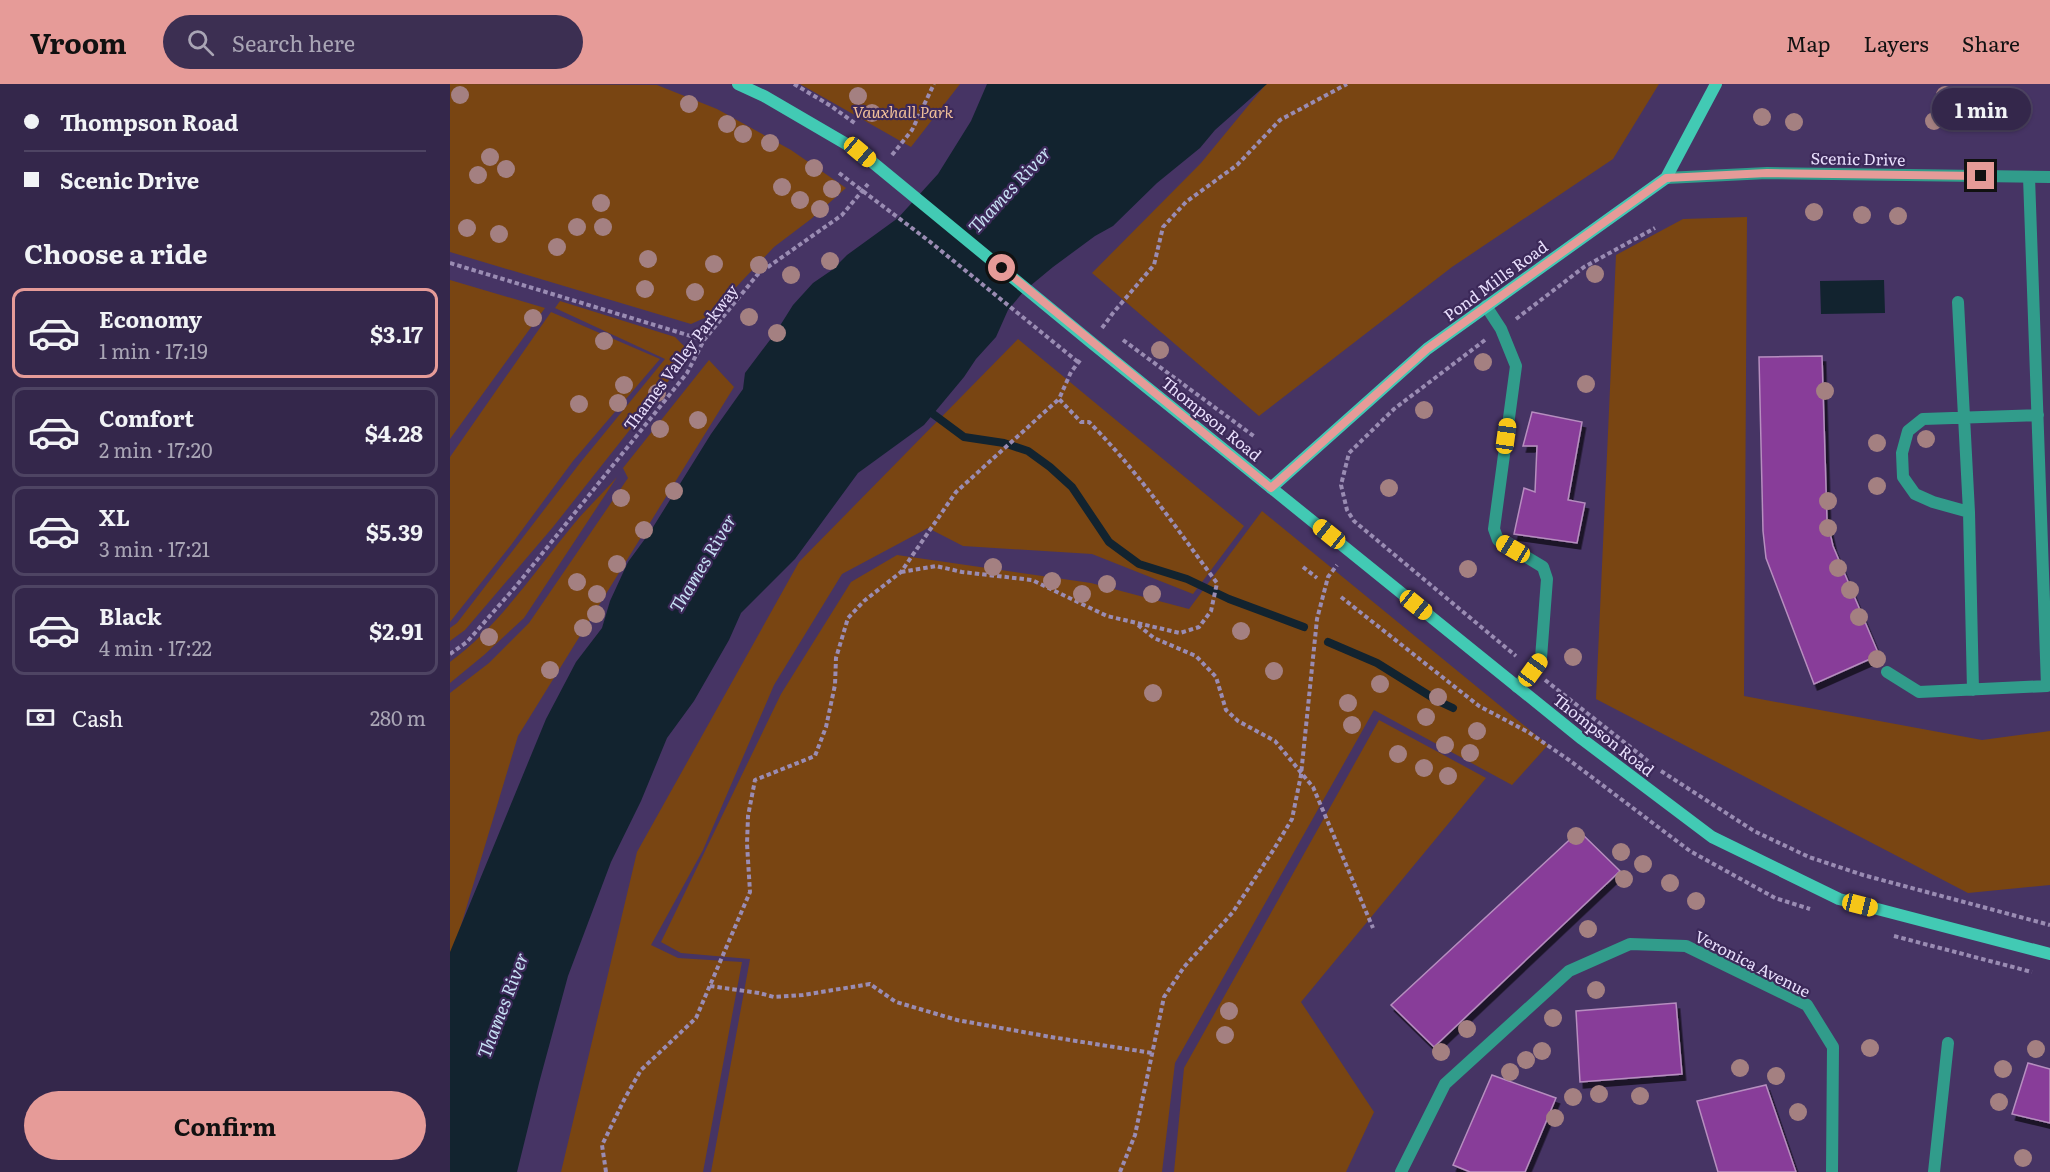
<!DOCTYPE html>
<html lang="en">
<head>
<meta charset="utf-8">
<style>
	body { margin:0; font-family:Literata,serif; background:#3c2f52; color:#f1f3f6; height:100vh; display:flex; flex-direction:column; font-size:22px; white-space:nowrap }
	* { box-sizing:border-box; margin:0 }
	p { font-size:20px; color:#a9a5b5 }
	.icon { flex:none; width:33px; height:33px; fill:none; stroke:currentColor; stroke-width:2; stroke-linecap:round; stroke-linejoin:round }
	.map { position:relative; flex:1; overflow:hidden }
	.panel { display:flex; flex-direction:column; background:#34274b; width:450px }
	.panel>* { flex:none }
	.hud { display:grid; align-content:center; height:132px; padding:0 24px; background:#34274b }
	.end { position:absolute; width:27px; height:27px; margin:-14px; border:8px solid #e69b98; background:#111; box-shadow:0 0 0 3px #111 }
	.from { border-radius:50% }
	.bubble { position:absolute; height:42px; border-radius:21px; background:#34274b; box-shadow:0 2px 4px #0004,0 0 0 2px #4e4463; font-size:20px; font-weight:700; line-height:42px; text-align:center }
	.car { position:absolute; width:18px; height:36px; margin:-18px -9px; border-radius:8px; box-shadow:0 0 4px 2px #0007; background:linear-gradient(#f5c518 24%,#345 0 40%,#f5c518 0 76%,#345 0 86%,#f5c518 0) }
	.hud b { display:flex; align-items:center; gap:21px; height:57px; font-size:22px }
	.hud b+b { border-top:2px solid #4e4463 }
	.hud i { width:15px; height:15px; background:#f1f3f6 }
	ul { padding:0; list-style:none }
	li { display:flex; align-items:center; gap:18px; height:90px; margin:0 12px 9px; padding:0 12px; border:3px solid #4e4463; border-radius:12px }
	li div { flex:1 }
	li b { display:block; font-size:22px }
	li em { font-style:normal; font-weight:700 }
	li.current { border-color:#e69b98 }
	li>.icon { width:54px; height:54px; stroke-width:1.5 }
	h2 { padding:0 24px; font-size:27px; line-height:72px }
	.pay { display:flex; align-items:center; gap:15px; height:66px; padding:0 24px; font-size:22px }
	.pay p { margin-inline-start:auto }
	.cta { display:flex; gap:12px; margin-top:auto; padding:12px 24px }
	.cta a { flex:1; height:69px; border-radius:36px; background:#e69b98; color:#111; font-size:24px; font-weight:700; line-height:69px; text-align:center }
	header { display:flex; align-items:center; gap:36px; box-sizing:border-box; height:84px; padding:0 30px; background:#e69b98; color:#111 }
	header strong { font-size:28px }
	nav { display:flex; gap:33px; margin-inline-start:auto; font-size:21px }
	.search { width:420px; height:54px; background:#3c2f52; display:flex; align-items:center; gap:15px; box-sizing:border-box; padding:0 21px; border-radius:33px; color:#a9a5b5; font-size:22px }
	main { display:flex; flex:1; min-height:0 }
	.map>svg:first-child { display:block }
</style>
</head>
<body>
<header>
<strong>Vroom</strong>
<div class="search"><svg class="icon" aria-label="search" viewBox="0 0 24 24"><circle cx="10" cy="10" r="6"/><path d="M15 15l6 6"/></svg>Search here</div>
<nav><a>Map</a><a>Layers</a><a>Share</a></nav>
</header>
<main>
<section class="panel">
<div class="hud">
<b><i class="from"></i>Thompson Road</b>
<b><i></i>Scenic Drive</b>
</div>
<h2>Choose a ride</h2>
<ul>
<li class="current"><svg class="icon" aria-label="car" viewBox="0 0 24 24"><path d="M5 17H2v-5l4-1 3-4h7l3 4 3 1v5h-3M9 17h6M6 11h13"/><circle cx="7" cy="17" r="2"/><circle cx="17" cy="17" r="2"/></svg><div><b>Economy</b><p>1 min · 17:19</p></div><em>$3.17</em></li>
<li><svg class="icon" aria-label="car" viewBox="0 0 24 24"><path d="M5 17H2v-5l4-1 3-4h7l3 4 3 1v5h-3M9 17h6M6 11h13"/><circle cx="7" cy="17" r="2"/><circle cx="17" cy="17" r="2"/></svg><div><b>Comfort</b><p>2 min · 17:20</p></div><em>$4.28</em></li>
<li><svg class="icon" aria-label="car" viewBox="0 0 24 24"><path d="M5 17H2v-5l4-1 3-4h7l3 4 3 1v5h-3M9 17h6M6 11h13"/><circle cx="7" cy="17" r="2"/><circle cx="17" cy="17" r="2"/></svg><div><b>XL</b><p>3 min · 17:21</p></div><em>$5.39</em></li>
<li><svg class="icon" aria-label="car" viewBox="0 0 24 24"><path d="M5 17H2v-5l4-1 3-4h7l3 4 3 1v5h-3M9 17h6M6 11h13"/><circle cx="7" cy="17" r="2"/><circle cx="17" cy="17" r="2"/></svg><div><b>Black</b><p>4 min · 17:22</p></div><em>$2.91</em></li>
</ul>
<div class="pay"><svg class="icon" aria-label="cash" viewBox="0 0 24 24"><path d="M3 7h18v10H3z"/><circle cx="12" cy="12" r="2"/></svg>Cash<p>280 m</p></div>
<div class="cta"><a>Confirm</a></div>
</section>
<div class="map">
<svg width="1600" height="1088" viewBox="0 0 1600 1088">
	<defs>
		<filter id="shadow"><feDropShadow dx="3.5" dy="6" stdDeviation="0" flood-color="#0009"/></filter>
	</defs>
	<rect width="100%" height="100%" fill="#463464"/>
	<path fill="#794512" d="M0,0L207,1L267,25L341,66L396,104L361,135L324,163L259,232L241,240L0,168Z
		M350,0H510L461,63Z
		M816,0H1209L1163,75L1002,183L809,332L642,189L751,79Z
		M1297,133L1294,612L1532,656L1600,647V801L1518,809L1146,615L1166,171L1233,135Z
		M0,196L95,224L0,355Z
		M110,217L225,253L234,262L239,271L103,443L15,546L0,557V544L7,539L130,379L215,275L105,224Z
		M101,228L210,275L123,377L61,461L0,538V373Z
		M568,255L794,442L743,510L642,470L513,462L478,444L392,490L324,601L253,766L201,861L228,874L292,878L253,1088H111L187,768L349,478Z
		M259,276L284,303L68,652L0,878V609L39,579L79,539L178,394L173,384Z
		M167,393L74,534L34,571L0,599V578C50,541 84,488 123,441C137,424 153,409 167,393Z
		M812,427L1098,661L1062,701L924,626L725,979L712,1088H261L300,875L231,869L211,858L331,610L401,498L447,471L641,499L739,525Z
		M929,636L1036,694L851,918L924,1028L896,1088H724L734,984Z"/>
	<path fill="#12232f" d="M537,0H817L765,46L750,64L707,99L663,142L645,152L603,183L574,207L558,226L546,253L526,275L514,293L474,341L408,389L345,475L291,529L279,556L244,617L217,654L191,717L161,778L118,892L89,999L67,1088H0V868L96,635L126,578L152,544L160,517L178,478L200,448L261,350L293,305L295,289L326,248L343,221L363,199L382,186L397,171L448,134L488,90L521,37Z
		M1434,196L1435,229L1371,230L1370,197Z"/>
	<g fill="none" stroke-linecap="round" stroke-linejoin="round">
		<path stroke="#12232f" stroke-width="8" d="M483,330L514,353L554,359L578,367L600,383L622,403L659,458L689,480L737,495L779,515L854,543
			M878,558L927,579L988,617L1003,624"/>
	</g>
	<path fill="#883c99" stroke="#b68ebf" stroke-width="1.5" filter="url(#shadow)" d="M1372,272L1377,436L1383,462L1429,571L1364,600L1316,474L1313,447L1309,273Z
		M1082,328L1132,338L1118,416L1135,419L1127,459L1064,450L1074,404L1085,408L1087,362H1073Z
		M1129,747L1170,787L984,963L941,921Z
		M1226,919L1232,990L1130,998L1126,927Z
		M1578,979L1600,985V1039L1562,1030Z
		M1042,991L1106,1014L1075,1088H1020L1003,1081Z
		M1316,1001L1346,1088H1268L1247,1017Z"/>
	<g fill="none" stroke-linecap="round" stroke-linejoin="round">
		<path stroke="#9a8cb3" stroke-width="4" stroke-dasharray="4.5 3" stroke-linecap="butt" d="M344,0L381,22L406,40
			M442,71L462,46L484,0
			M389,89L479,157L628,278
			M0,179L254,256
			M1066,235L1134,183L1205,144
			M652,244L663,229L704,181L713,143L736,118L787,81L830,36L897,0
			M673,256L805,353
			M1035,256L944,325L899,369L891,401L897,426L904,437L1066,572
			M853,483L867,494
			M451,488L486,482L512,488L582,496L657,532L730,549L749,543L761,527L767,499C726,444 688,387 639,338H631L609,315L621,288L631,275
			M891,513L1029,622L1078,648L1119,676L1240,767L1325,814L1360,825
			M688,541L704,554L746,572L766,593L776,626L788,637L825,657L863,703L923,844
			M0,570L17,558L67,501L237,289L254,256L308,190L392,131L418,100
			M1095,596L1198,677
			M1211,687L1304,747L1359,773L1413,791L1600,841
			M1444,852L1582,888
			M260,902L309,909L324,913L353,911L420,900L446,918L507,936L601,953L702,969
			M156,1088L152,1061L175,1014L191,986L246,934L300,808L297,760L298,732L305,696L365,672L376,643L385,601L386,574L398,534L414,517L451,488L506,408L609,315
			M670,1088L685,1051L714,913L734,883L783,828L824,765L842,735L851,691L867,535L878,493L887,481"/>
		<path stroke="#319c8b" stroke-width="12" d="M1508,218L1519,428L1523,606
			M1036,222L1051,245L1066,282L1044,445L1048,456L1093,483L1097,495L1091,574L1067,603
			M1519,428L1483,418L1465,410L1453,393L1452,369L1458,347L1473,335L1588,331
			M1437,588L1469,608L1597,602L1579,93
			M1484,1088L1498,959"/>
		<path stroke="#319c8b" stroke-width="12" d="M1216,94L1317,89L1600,93
			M951,1088L995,1000L1119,887L1180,860L1236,862L1357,921L1383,963L1382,1088"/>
		<path stroke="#42cab4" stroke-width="12" d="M288,0L314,12L410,68L642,259L1132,655L1262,753L1389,815L1600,870
			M821,404L977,265L1216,94L1266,0"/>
	</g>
	<g fill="#a48081">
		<circle cx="10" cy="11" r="9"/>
		<circle cx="1495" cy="11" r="9"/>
		<circle cx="408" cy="12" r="9"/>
		<circle cx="239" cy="20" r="9"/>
		<circle cx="422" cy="29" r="9"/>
		<circle cx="1312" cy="33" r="9"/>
		<circle cx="1484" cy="37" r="9"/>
		<circle cx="1344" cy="38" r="9"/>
		<circle cx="277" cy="40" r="9"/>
		<circle cx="293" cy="50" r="9"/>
		<circle cx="320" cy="59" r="9"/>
		<circle cx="40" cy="73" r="9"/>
		<circle cx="364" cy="84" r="9"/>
		<circle cx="56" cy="85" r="9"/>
		<circle cx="28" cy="91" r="9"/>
		<circle cx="332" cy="103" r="9"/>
		<circle cx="382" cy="105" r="9"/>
		<circle cx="350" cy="116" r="9"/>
		<circle cx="151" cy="119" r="9"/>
		<circle cx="370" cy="125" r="9"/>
		<circle cx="1364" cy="128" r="9"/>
		<circle cx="1412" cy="131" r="9"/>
		<circle cx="1448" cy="132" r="9"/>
		<circle cx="127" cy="143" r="9"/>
		<circle cx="153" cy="143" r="9"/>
		<circle cx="17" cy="144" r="9"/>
		<circle cx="49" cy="150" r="9"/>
		<circle cx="107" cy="163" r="9"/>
		<circle cx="198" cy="175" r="9"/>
		<circle cx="380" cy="177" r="9"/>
		<circle cx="264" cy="180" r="9"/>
		<circle cx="309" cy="181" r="9"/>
		<circle cx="1145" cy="190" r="9"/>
		<circle cx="341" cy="191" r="9"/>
		<circle cx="195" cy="205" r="9"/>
		<circle cx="245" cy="208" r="9"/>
		<circle cx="299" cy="233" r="9"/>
		<circle cx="83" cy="234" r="9"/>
		<circle cx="327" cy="249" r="9"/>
		<circle cx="154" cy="257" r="9"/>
		<circle cx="710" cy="266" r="9"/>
		<circle cx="1033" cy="278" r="9"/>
		<circle cx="1136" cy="300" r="9"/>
		<circle cx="174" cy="301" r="9"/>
		<circle cx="1375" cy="307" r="9"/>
		<circle cx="207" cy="309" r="9"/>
		<circle cx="168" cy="319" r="9"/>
		<circle cx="129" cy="320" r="9"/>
		<circle cx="974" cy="326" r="9"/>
		<circle cx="248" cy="336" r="9"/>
		<circle cx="210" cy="345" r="9"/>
		<circle cx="1476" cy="355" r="9"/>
		<circle cx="1427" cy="359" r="9"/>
		<circle cx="1427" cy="402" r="9"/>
		<circle cx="939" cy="404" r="9"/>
		<circle cx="224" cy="407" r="9"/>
		<circle cx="171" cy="414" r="9"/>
		<circle cx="1378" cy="417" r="9"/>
		<circle cx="1378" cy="444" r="9"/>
		<circle cx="194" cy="446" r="9"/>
		<circle cx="167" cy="480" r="9"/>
		<circle cx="543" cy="483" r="9"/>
		<circle cx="1388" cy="484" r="9"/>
		<circle cx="1018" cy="485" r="9"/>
		<circle cx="602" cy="497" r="9"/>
		<circle cx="127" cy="498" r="9"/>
		<circle cx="657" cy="500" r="9"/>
		<circle cx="1400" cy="506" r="9"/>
		<circle cx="147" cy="510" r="9"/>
		<circle cx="632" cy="510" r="9"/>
		<circle cx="702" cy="510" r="9"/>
		<circle cx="146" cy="530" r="9"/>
		<circle cx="1409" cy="533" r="9"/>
		<circle cx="133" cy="544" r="9"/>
		<circle cx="791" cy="547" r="9"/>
		<circle cx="39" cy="553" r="9"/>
		<circle cx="1123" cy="573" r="9"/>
		<circle cx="1427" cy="575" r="9"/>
		<circle cx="100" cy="586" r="9"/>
		<circle cx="824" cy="587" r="9"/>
		<circle cx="930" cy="600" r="9"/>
		<circle cx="703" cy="609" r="9"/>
		<circle cx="988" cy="613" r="9"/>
		<circle cx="898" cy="619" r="9"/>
		<circle cx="976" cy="633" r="9"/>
		<circle cx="902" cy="641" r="9"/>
		<circle cx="1027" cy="647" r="9"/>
		<circle cx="995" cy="661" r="9"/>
		<circle cx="1020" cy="669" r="9"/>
		<circle cx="948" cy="670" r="9"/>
		<circle cx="974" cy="684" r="9"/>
		<circle cx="998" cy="692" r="9"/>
		<circle cx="1126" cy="752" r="9"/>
		<circle cx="1171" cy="768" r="9"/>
		<circle cx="1193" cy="780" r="9"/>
		<circle cx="1174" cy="795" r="9"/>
		<circle cx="1220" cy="799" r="9"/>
		<circle cx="1246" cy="817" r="9"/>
		<circle cx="1138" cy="845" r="9"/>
		<circle cx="1146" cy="906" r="9"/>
		<circle cx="779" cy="927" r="9"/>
		<circle cx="1103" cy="934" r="9"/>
		<circle cx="1017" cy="945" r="9"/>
		<circle cx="775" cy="951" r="9"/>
		<circle cx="1420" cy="964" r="9"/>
		<circle cx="1586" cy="965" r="9"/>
		<circle cx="1092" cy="967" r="9"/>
		<circle cx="991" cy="968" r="9"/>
		<circle cx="1076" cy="976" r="9"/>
		<circle cx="1290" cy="984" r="9"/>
		<circle cx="1553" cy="985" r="9"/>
		<circle cx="1060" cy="988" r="9"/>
		<circle cx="1326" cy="992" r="9"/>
		<circle cx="1149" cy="1010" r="9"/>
		<circle cx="1190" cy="1012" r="9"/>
		<circle cx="1123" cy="1013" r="9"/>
		<circle cx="1549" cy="1018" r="9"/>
		<circle cx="1348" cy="1028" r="9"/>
		<circle cx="1105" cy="1034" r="9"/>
		<circle cx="1573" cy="1074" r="9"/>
	</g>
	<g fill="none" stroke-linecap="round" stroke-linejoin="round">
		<path stroke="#e69b98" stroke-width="8" d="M552,184L821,404L977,265L1216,94L1317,89L1531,92"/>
	</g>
	<g text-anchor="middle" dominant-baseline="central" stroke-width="4.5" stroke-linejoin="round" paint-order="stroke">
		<g font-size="16" font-style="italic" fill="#f0bf99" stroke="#3c2959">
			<text x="453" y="27">Vauxhall Park</text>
		</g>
		<g font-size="16" fill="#e9dffd" stroke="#3c2959">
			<text transform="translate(1408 74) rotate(1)">Scenic Drive</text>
			<text transform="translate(1045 196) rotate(-36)">Pond Mills Road</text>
			<text transform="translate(230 273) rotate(-53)">Thames Valley Parkway</text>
			<text transform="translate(762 334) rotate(39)">Thompson Road</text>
			<text transform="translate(1154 650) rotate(38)">Thompson Road</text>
			<text transform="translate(1303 879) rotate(27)">Veronica Avenue</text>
		</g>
		<g font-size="18" font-style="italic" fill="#c7e1f4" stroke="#3c2959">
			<text transform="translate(559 105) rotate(-47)">Thames River</text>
			<text transform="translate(252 479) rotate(-59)">Thames River</text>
			<text transform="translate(52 921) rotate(-69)">Thames River</text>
		</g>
	</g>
</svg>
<i class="end from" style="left:552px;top:184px"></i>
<i class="end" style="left:1531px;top:92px"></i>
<div class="bubble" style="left:1482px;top:4px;width:99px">1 min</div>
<i class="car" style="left:410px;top:68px;rotate:130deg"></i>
<i class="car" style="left:1056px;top:352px;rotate:8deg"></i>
<i class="car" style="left:879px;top:450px;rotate:309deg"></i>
<i class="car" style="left:1063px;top:465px;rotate:301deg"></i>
<i class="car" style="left:966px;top:521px;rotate:129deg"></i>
<i class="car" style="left:1083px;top:586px;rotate:36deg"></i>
<i class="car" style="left:1410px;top:821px;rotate:104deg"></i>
</div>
</main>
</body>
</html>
